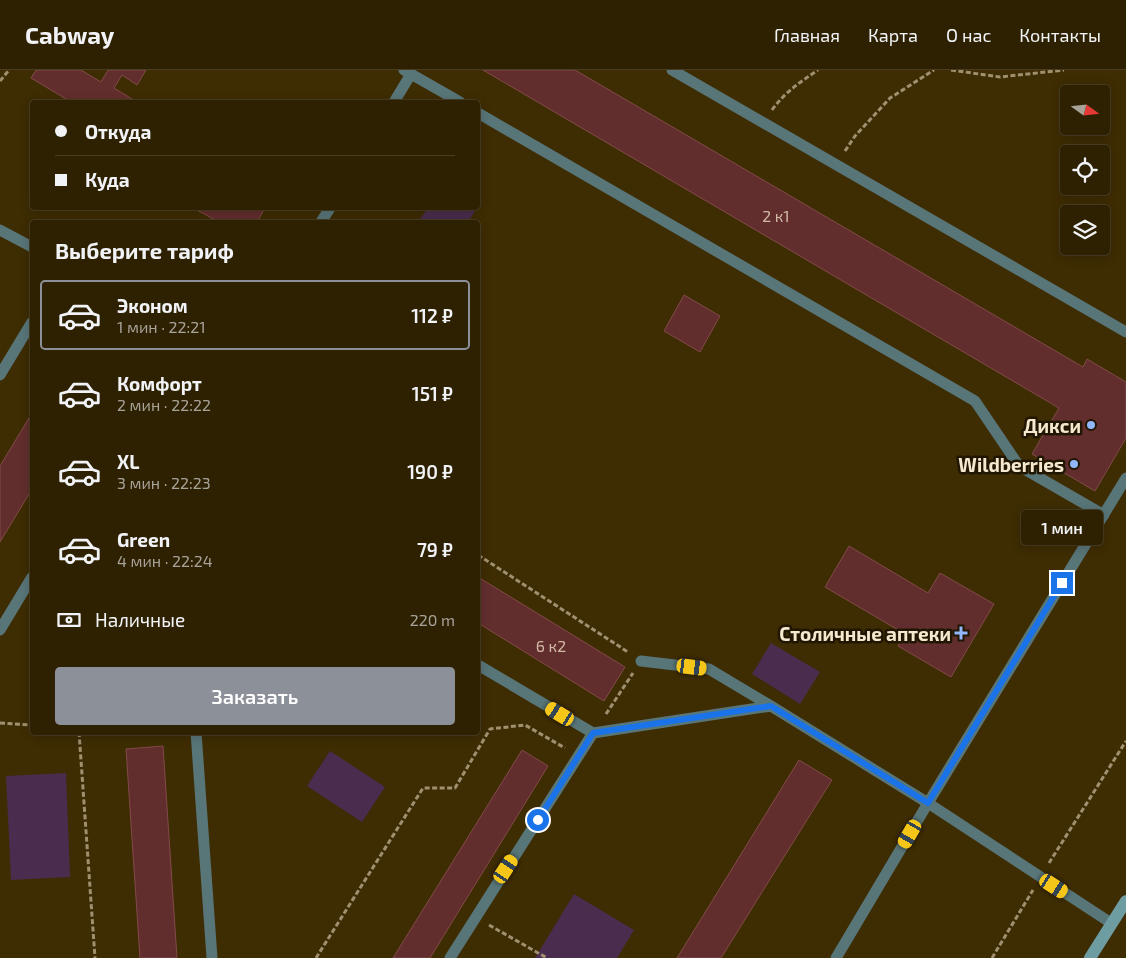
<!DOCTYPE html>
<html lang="ru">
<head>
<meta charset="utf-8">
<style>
	body { margin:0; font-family:"Exo 2",sans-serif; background:#3a2e11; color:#f1f3f6; height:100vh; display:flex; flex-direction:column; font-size:19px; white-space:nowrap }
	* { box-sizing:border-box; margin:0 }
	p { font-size:16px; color:#a7a399 }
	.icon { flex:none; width:28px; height:28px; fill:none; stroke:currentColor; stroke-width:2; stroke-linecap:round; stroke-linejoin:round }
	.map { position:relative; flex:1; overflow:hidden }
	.side { position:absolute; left:30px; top:150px; width:450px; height:515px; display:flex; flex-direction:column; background:#2e2102; border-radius:5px; box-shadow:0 2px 12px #0003,0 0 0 1px #493e24 }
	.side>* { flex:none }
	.banner { position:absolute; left:30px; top:30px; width:450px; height:110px; border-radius:5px; box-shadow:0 2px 12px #0003,0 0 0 1px #493e24; display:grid; align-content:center; height:110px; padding:0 25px; background:#2e2102 }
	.needle { width:32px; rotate:105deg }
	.controls { position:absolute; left:1060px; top:15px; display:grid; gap:10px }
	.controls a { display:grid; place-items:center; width:50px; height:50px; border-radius:5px; background:#2e2102; box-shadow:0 2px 12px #0003,0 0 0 1px #493e24; font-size:25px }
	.end { position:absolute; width:22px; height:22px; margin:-11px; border:6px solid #1a73e8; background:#fff; box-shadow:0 0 0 2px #fff }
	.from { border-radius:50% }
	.bubble { position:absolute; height:35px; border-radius:5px; background:#2e2102; box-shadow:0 2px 12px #0003,0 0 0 1px #493e24; font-size:16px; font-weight:600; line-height:35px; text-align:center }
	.car { position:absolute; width:15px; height:30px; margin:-15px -8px; border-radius:6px; box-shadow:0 0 4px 1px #0007; background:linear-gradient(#f5c518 24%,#345 0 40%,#f5c518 0 76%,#345 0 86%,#f5c518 0) }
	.banner b { display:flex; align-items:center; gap:18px; height:48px; font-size:19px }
	.banner b+b { border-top:1px solid #493e24 }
	.banner i { width:12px; height:12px; background:#f1f3f6 }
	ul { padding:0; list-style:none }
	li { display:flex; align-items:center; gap:15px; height:70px; margin:0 10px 8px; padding:0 15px; border:2px solid transparent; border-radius:5px }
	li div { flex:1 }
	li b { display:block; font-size:19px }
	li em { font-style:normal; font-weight:600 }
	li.current { border-color:#8c9099 }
	li>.icon { width:45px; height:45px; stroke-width:1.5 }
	h2 { padding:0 25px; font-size:22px; line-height:60px }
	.pay { display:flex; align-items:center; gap:12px; height:55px; padding:0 25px; font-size:19px }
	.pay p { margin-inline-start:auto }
	.primary-button { display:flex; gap:10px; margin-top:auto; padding:10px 25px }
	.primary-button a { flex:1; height:58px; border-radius:5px; background:#8c9099; color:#fff; font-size:20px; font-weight:600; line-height:58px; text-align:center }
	header { display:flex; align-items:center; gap:30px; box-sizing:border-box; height:70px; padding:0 25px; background:#2e2102; border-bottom:1px solid #493e24 }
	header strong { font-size:24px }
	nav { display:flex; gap:28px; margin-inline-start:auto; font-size:18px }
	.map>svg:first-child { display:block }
</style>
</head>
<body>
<header>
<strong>Cabway</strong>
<nav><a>Главная</a><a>Карта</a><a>О нас</a><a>Контакты</a></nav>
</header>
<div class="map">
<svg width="1126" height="888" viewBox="0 0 1126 888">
	<rect width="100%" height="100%" fill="#3e2c03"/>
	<path fill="#4a2d4e" d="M428,138H477L468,152H418Z
		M771,573L820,602L800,634L752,604Z
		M330,681L385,717L362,752L307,716Z
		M66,703L70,807L11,810L6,706Z
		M574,824L634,860L617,888H535Z"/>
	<path fill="#622e2d" stroke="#824b49" d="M36,0H81L101,12L108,0H146L137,15L122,5L114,18L137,32H71L31,8Z
		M483,0H575L1083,297L1087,289L1126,312V368L1095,421L1032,384L1059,338Z
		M193,138H265L257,152H219Z
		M684,225L720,246L700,282L664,261Z
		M32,343V419L0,472V396Z
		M849,476L928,523L940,503L994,534L951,607L898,576L905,564L825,517Z
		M478,507L625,597L604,631L478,553Z
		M163,676L177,888H140L126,679Z
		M522,680L548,696L430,888H393Z
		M799,690L832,710L815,737L721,888H677Z"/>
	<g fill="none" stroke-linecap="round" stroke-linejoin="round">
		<path stroke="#a0906f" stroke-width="3" stroke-dasharray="5 2.5" stroke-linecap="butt" d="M951,0L1000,7L1064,0
			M0,11L9,0
			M772,40C784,23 800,12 818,0
			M845,81L855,66L890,28L934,0
			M478,485L628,582
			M606,644L633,603
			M0,653L32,655
			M79,662L95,888
			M1049,793L1126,671
			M489,855L547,888
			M316,888L423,718H455L490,659L525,655L565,678
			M992,888L1033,820"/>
		<path stroke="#587578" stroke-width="11" d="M672,0L1126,262
			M411,4L460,32
			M394,32L411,4L404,0
			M478,43L975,331L1019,396L1104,445
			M321,152L330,138
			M0,160L32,177
			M0,305L32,252
			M0,560L32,507
			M641,591L709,599L771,636
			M478,595L593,663
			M196,662L212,888
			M1111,853L928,733L1126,408
			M450,888L593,663L771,636L928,733L836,888"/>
		<path stroke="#6d9ca1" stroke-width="12" d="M1090,888L1126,831"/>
	</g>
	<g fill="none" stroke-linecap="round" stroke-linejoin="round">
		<path stroke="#1a73e8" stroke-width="6" d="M538,750L593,663L771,636L928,733L1062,513"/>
	</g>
	<g fill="#93b7fd" stroke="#201602" stroke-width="2">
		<circle cx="1091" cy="355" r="5"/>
		<circle cx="1074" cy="394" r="5"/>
		<path d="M958.5 555.5h5v5h5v5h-5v5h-5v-5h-5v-5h5z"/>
	</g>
	<g text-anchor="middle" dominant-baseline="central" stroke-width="5" stroke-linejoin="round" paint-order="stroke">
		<g font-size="16" fill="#d1baa6">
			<text x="776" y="145">2 к1</text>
			<text x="551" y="575">6 к2</text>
		</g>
		<g font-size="19" font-weight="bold" fill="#f6e8ce" stroke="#201602" text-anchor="end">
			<text x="1081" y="355">Дикси</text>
			<text x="1064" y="394">Wildberries</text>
			<text x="951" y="563">Столичные аптеки</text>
		</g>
	</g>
</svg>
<div class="controls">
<a><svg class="needle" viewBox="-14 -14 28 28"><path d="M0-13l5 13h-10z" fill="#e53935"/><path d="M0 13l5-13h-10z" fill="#a7a399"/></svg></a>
<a><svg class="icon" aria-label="locate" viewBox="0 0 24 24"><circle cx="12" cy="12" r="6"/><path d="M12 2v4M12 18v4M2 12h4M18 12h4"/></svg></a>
<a><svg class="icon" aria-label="layers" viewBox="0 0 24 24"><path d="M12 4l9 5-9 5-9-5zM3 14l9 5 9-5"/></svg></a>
</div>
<i class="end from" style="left:538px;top:750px"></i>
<i class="end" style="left:1062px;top:513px"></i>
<div class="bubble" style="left:1021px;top:440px;width:82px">1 мин</div>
<i class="car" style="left:692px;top:597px;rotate:97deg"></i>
<i class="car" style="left:560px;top:644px;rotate:301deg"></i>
<i class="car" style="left:910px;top:764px;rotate:210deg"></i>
<i class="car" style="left:506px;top:799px;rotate:33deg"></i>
<i class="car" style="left:1054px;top:816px;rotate:123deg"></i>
<div class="banner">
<b><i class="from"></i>Откуда</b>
<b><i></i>Куда</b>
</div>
<section class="side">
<h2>Выберите тариф</h2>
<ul>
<li class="current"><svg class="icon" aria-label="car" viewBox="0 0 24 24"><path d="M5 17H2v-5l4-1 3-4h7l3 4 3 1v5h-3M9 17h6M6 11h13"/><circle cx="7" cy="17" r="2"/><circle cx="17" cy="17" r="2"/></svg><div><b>Эконом</b><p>1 мин · 22:21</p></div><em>112 ₽</em></li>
<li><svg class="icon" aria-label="car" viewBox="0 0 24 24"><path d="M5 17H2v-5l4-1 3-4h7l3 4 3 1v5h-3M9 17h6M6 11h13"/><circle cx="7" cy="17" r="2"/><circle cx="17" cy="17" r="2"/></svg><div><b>Комфорт</b><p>2 мин · 22:22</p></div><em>151 ₽</em></li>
<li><svg class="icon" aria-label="car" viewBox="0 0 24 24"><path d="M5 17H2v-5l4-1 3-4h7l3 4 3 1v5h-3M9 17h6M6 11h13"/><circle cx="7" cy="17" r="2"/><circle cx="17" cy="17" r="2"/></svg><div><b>XL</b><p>3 мин · 22:23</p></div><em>190 ₽</em></li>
<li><svg class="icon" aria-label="car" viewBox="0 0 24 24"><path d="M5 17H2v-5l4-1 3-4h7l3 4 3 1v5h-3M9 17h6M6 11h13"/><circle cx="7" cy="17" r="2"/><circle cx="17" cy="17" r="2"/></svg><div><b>Green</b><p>4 мин · 22:24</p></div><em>79 ₽</em></li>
</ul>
<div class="pay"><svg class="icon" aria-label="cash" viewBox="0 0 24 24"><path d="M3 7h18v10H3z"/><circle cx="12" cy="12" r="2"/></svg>Наличные<p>220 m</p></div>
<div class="primary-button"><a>Заказать</a></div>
</section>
</div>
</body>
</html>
